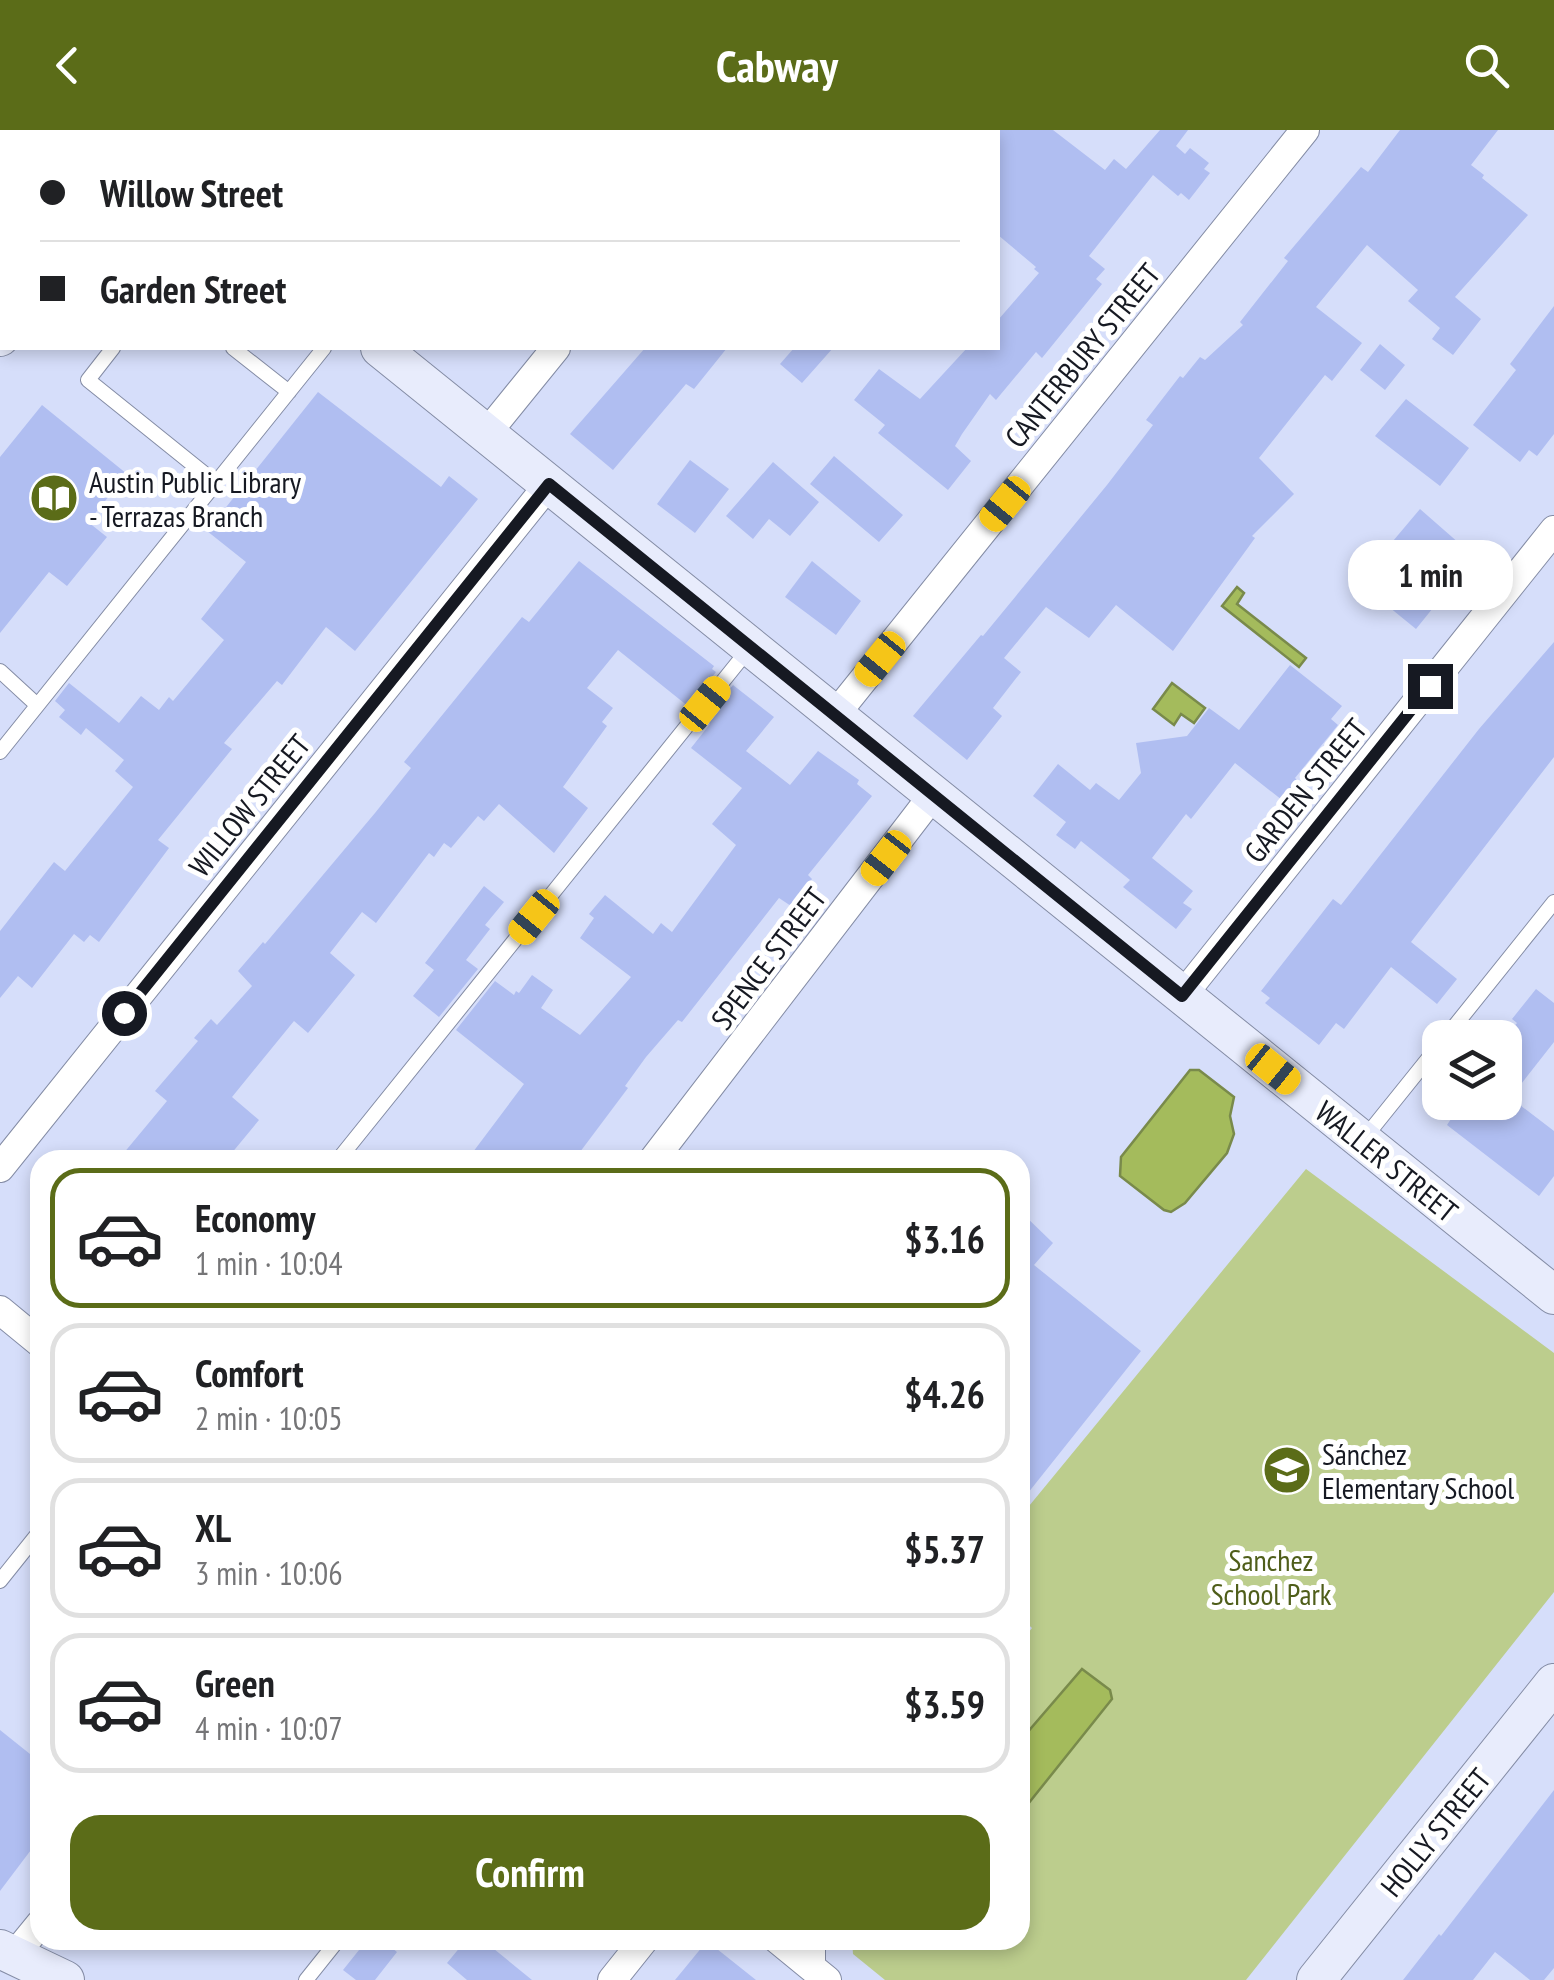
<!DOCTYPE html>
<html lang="en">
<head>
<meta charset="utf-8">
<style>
	body { margin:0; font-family:"PT Sans Narrow",sans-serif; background:#f6f6f6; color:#202124; height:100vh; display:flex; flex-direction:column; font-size:38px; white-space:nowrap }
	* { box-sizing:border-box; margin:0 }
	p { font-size:32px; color:#757577 }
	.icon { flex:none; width:55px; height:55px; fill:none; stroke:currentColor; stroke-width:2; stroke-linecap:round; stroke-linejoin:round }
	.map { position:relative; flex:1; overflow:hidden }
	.details { position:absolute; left:30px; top:1020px; width:1000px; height:800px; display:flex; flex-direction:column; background:#fff; border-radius:30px; box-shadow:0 5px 15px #0003 }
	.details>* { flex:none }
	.banner { position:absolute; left:0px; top:0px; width:1000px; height:220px; box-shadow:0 5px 15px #0003; display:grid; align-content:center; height:220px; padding:0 40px; background:#fff }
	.controls { position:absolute; left:1422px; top:890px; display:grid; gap:20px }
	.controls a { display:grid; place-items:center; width:100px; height:100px; border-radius:20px; background:#fff; box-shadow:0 5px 15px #0003; font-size:50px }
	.end { position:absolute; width:45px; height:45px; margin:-22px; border:12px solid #161922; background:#fff; box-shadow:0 0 0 5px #fff }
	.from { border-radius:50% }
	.bubble { position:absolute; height:70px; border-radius:30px; background:#fff; box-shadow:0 5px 15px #0003; font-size:32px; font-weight:800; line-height:70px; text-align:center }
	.car { position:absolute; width:30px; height:60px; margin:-30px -15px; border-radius:12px; box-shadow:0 0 8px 2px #0007; background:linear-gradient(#f5c518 24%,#345 0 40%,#f5c518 0 76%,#345 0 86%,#f5c518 0) }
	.banner b { display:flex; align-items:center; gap:35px; height:95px; font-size:38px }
	.banner b+b { border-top:2px solid #e0e0e0 }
	.banner i { width:25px; height:25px; background:#202124 }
	ul { padding:18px 0 0; list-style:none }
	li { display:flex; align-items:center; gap:30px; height:140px; margin:0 20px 15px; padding:0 20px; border:5px solid #e0e0e0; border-radius:30px }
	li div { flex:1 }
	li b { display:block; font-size:38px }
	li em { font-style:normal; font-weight:800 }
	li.current { border-color:#5b6c18 }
	li>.icon { width:90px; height:90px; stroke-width:1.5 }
	.action { display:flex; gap:20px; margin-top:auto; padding:20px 40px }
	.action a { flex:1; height:115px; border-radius:30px; background:#5b6c18; color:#fff; font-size:40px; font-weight:800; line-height:115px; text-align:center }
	header { display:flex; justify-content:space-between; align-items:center; height:130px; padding:0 40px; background:#5b6c18; color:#fff; font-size:45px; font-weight:800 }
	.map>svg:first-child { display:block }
</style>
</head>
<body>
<header><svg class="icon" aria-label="back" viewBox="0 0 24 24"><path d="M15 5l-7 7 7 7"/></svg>Cabway<svg class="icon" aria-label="search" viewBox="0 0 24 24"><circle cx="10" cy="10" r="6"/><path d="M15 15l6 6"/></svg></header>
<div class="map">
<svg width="1554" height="1850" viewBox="0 0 1554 1850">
	<rect width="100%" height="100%" fill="#d6defa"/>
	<path fill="#bccd8d" d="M1306,1039L1554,1223V1462L1246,1850H885L853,1824L852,1810H1020V1513L1032,1498L1020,1487V1387Z"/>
	<path fill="#a4bb5c" stroke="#798a4b" stroke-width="2.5" d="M1237,457L1244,463L1237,474L1306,528L1299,537L1222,476Z
		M1172,553L1205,578L1194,593L1181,584L1174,595L1153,579Z
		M1190,940H1199L1234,967L1230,986L1234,1004L1227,1023L1185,1073L1171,1082L1164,1080L1120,1046L1121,1027Z
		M1082,1539L1110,1560L1112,1569L1020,1684V1611Z"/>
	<path fill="#b0bef1" d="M998,0H1053L1105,40L1114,29L1126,39L1160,0H1188L1176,16L1185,24L1190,18L1209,33L1204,39L1210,43L1189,70L1181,63L1178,66L1153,45L1089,126L1105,139L1096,149L1102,154L1042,228L1036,222L996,270L990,264L962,304L955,316L971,331L948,360L878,303L885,295L854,270L879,239L920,269L967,218H998V190L1039,143L1034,139L1036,137L998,105Z
		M1400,0H1498L1471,35L1484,45L1482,48L1528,85L1455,167L1481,189L1453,225L1432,209L1440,198L1408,171L1418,160L1367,115L1316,177L1362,213L1332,251L1325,245L1259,328L1294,364L1252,406L1255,408L1173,521L1116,475L1089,508L1046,477L1004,528L1021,542L993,578L1002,586L967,630L913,586L981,505L983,506L1107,355L1153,295L1146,290L1180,246L1183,248L1200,227L1205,230L1243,195L1240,192L1288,131L1284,128L1361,37L1368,42Z
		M1554,176V304L1537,326L1529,320L1520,332L1473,295L1516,240L1510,234Z
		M1380,214L1405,235L1385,260L1360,240Z
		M645,218H727L694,259L686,254L613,340L570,304Z
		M794,218H833L802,253L780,234Z
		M318,262L441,357L449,346L478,369L355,521L326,497L282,555L277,551L224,613L232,619L158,710L169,718L99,812L90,805L84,812L74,804L32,858L18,846L0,868V801L54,732L65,741L133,657L115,641L124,630L86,598L81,605L59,587L65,580L55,571L69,553L119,593L141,566L159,580L169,567L173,571L224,510L201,489L246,432L207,401Z
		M1406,269L1469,318L1440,356L1375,306Z
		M42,275L127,344L88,392L107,407L67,456L49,442L0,503V327Z
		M834,326L903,385L879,412L810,354Z
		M690,330L729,359L695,403L657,374Z
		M773,332L819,372L790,406L769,389L753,409L726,386Z
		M1420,379L1468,421L1433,462L1441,468L1416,499L1373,464L1406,423L1393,411Z
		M579,431L714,536L712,539L716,542L689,577L618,520L587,558L613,578L602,592L607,596L563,657L588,678L554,723L499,674L484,691L478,686L451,718L444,713L434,727L429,723L376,793L362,782L330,823L355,845L308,903L294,891L232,967L259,990L226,1030H118L167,971L155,961L198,911L194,908L211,889L217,895L252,856L238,841L263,812L265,814L375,683L411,638L404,632L522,487L529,492Z
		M812,431L861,471L836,505L785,467Z
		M1554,512V627L1411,812L1457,849L1437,874L1391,837L1344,899L1336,893L1319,915L1265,873L1270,868L1261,861L1333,769L1341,775L1479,599Z
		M1290,535L1342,576L1331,589L1338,595L1295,648L1297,650L1282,670L1235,633L1191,689L1186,684L1152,728L1193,761L1183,773L1192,779L1176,799L1123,757L1130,750L1081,711L1075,719L1056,705L1066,692L1033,666L1058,634L1090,660L1096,653L1119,670L1141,643L1136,613L1187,606L1209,578L1239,600Z
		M733,555L774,587L746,621L790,655L818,621L859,650L857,654L872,666L808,745L812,749L791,776L779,768L682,892L678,890L646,927L625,956L628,958L574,1030H467L524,954L456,900L495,851L514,865L516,861L519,863L532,845L553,860L541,878L580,905L631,847L580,808L594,788L589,784L605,765L653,804L661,793L672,802L736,715L712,694L742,658L691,618L710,594L705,590Z
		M484,756L504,772L485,795L490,799L466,830L478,839L439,887L413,866L434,840L425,833Z
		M1536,859L1554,873V912L1507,972H1516L1554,1001V1046L1539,1066L1447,995L1462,972H1505V908L1517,893L1512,889Z
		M1020,1081L1053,1113L1034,1135L1141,1221L1020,1373Z
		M0,1600L40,1632V1708L0,1761Z
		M1554,1660V1838L1544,1850H1530L1495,1822L1473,1850H1403L1439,1804L1441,1806Z
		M367,1810H382L397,1822L375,1850H356L343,1840Z
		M466,1810H483L532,1850H467L447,1833Z
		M707,1811L756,1850H675Z"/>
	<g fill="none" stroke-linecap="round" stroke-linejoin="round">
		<g stroke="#848ca5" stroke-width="16">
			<path id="lane" d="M113,218L88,250L216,353
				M233,218L289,262
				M0,541L37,575
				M0,622L324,218
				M1445,908L1554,772
				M1362,1011L1440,914
				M338,1030L748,520
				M0,1451L40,1401
				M818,1842V1810
				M306,1850L338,1810"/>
		</g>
		<g stroke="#848ca5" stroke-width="30">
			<path id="street" d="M729,2L731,0
				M487,303L556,218
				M835,585L1305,0
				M1182,866L1554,400
				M653,1030L933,665
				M0,1038L549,354
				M0,1180L40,1213
				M778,1810L827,1850
				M13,1827L40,1794
				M612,1850L644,1810"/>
		</g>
		<g stroke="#848ca5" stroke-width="40">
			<path id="secondary" d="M112,0L115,2
				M164,2L166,0
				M0,207L2,204
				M380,218L1554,1165
				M0,1819L65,1850
				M1316,1850L1554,1553"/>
		</g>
		<use href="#lane" stroke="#fff" stroke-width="14"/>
		<use href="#street" stroke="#fff" stroke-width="28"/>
		<use href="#secondary" stroke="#e8ecfc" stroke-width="38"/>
	</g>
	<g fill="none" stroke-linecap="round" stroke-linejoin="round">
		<path stroke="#161922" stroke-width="12" d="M124,883L549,354L1182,866L1430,556"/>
	</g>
	<defs>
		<g id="library-disc" transform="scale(2.5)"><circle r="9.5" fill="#5b6c18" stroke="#fff"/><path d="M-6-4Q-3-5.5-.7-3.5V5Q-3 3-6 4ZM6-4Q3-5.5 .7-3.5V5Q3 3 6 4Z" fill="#fff"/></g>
		<g id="school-disc" transform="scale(2.5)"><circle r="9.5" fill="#5b6c18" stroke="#fff"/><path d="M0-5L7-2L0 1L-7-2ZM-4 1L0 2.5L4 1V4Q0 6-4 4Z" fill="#fff"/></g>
	</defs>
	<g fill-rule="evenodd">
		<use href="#library-disc" x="54" y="368"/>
		<use href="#school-disc" x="1287" y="1340"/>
	</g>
	<g text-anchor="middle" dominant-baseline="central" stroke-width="10" stroke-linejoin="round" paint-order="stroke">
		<g font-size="30" fill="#161922" stroke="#fff">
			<text transform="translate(1082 225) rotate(-51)">CANTERBURY STREET</text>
			<text transform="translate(1305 660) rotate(-51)">GARDEN STREET</text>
			<text transform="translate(249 675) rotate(-51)">WILLOW STREET</text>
			<text transform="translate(768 828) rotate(-53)">SPENCE STREET</text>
			<text transform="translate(1387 1031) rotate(39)">WALLER STREET</text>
			<text transform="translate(1435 1702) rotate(-51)">HOLLY STREET</text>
		</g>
		<g font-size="30" fill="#161922" stroke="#fff" text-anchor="start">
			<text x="89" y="351">Austin Public Library<tspan x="89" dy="34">- Terrazas Branch</tspan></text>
			<text x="1322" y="1323">Sánchez<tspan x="1322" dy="34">Elementary School</tspan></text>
		</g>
		<g font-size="30" fill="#4f5e1a" stroke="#fff">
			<text x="1271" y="1429">Sanchez<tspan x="1271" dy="34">School Park</tspan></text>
		</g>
	</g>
</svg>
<div class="controls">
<a><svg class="icon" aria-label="layers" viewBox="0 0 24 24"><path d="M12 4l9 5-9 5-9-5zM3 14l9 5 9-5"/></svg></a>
</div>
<i class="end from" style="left:124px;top:883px"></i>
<i class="end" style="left:1430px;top:556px"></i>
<div class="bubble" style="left:1348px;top:410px;width:165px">1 min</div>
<i class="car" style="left:1005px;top:374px;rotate:219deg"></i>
<i class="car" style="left:880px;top:529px;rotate:219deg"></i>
<i class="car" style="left:705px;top:574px;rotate:39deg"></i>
<i class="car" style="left:886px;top:728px;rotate:218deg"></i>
<i class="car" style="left:534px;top:787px;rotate:219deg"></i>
<i class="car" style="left:1273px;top:939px;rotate:129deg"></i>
<div class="banner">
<b><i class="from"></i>Willow Street</b>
<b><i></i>Garden Street</b>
</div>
<section class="details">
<ul>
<li class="current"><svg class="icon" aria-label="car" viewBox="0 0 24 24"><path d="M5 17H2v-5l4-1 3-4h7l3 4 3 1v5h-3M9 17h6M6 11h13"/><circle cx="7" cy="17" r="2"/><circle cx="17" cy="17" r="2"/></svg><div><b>Economy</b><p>1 min · 10:04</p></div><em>$3.16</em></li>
<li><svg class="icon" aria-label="car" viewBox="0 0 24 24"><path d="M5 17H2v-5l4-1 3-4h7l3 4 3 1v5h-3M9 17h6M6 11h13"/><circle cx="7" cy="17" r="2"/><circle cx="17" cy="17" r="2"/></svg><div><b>Comfort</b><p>2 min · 10:05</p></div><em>$4.26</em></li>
<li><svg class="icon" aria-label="car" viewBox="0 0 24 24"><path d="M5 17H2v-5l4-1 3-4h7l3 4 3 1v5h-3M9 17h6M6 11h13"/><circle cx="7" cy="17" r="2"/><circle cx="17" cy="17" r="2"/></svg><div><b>XL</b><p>3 min · 10:06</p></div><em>$5.37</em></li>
<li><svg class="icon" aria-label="car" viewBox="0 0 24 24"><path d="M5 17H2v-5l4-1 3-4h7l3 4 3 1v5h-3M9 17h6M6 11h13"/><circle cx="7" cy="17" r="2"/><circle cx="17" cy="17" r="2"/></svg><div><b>Green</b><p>4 min · 10:07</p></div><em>$3.59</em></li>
</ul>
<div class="action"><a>Confirm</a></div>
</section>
</div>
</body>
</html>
